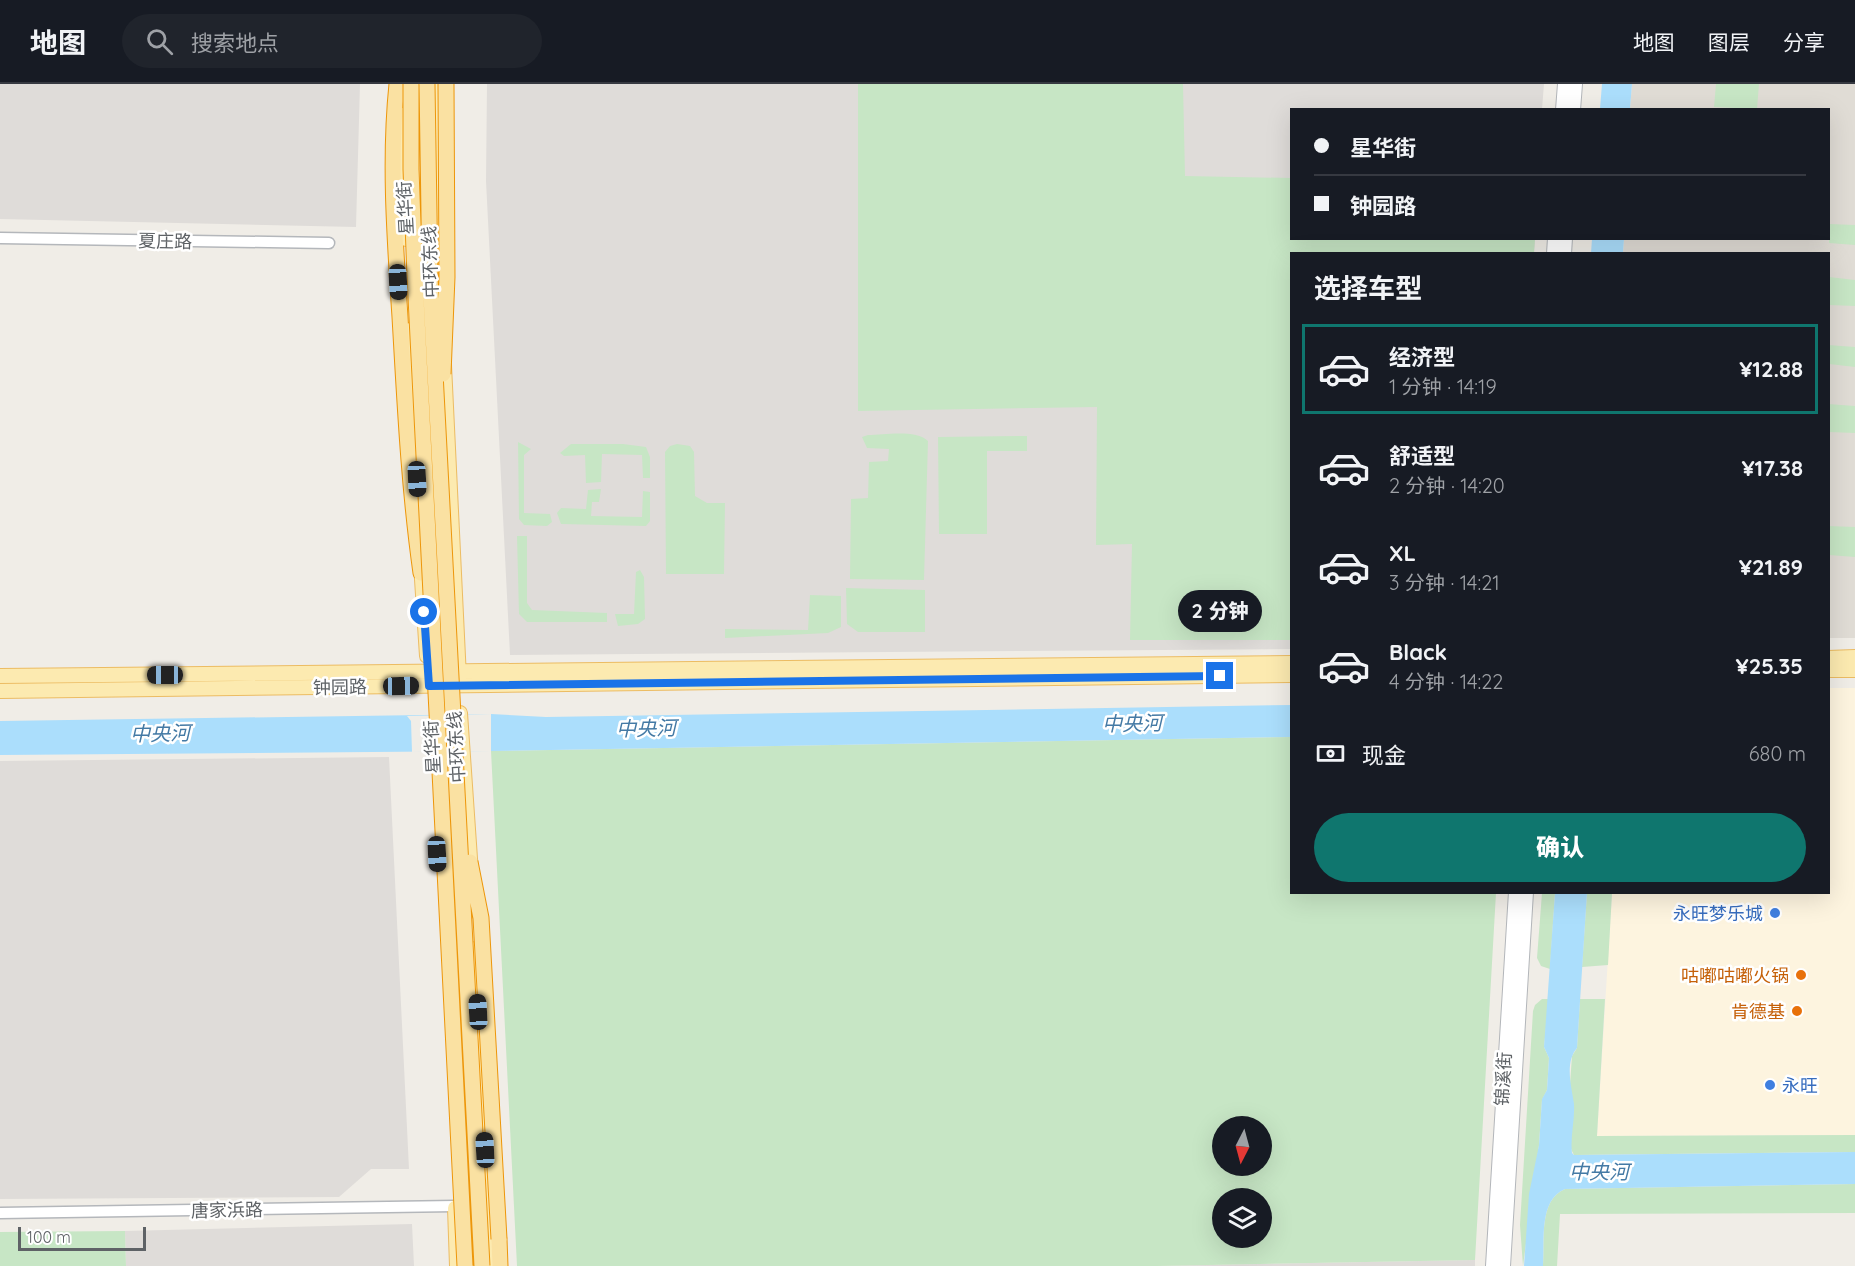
<!DOCTYPE html>
<html lang="zh">
<head>
<meta charset="utf-8">
<style>
	body { margin:0; font-family:Quicksand,"Noto Sans SC",sans-serif; background:#20242c; color:#f1f3f6; height:100vh; display:flex; flex-direction:column; font-size:22px; white-space:nowrap }
	* { box-sizing:border-box; margin:0 }
	p { font-size:20px; color:#9ea1a6 }
	.icon { flex:none; width:33px; height:33px; fill:none; stroke:currentColor; stroke-width:2; stroke-linecap:round; stroke-linejoin:round }
	.map { position:relative; flex:1; overflow:hidden }
	.side { position:absolute; left:1290px; top:168px; width:540px; height:642px; display:flex; flex-direction:column; background:#171b24; border-radius:0px; box-shadow:0 6px 24px #0002 }
	.side>* { flex:none }
	.guide { position:absolute; left:1290px; top:24px; width:540px; height:132px; border-radius:0px; box-shadow:0 6px 24px #0002; display:grid; align-content:center; height:132px; padding:0 24px; background:#171b24 }
	.needle { width:39px; rotate:186deg }
	.fabs { position:absolute; left:1212px; top:1032px; display:grid; gap:12px }
	.fabs a { display:grid; place-items:center; width:60px; height:60px; border-radius:50%; background:#171b24; box-shadow:0 6px 24px #0002; font-size:30px }
	.scale { position:absolute; left:18px; bottom:15px; width:128px; box-sizing:border-box; padding-left:6px; border:3px solid #5e6266; border-top:0; font-size:16px; line-height:21px; white-space:nowrap; color:#5e6266; -webkit-text-stroke:4px #fff; paint-order:stroke }
	.end { position:absolute; width:27px; height:27px; margin:-14px; border:8px solid #1a73e8; background:#fff; box-shadow:0 0 0 3px #fff }
	.from { border-radius:50% }
	.bubble { position:absolute; height:42px; border-radius:21px; background:#171b24; box-shadow:0 6px 24px #0002; font-size:20px; font-weight:800; line-height:42px; text-align:center }
	.car { position:absolute; width:18px; height:36px; margin:-18px -9px; border-radius:8px; box-shadow:0 0 4px 2px #0007; background:linear-gradient(#222 24%,#8ab4d8 0 40%,#222 0 76%,#8ab4d8 0 86%,#222 0) }
	.guide b { display:flex; align-items:center; gap:21px; height:57px; font-size:22px }
	.guide b+b { border-top:2px solid #363941 }
	.guide i { width:15px; height:15px; background:#f1f3f6 }
	ul { padding:0; list-style:none }
	li { display:flex; align-items:center; gap:18px; height:90px; margin:0 12px 9px; padding:0 12px; border:3px solid transparent; border-radius:0px }
	li div { flex:1 }
	li b { display:block; font-size:22px }
	li em { font-style:normal; font-weight:800 }
	li.current { border-color:#0f766e }
	li>.icon { width:54px; height:54px; stroke-width:1.5 }
	h2 { padding:0 24px; font-size:27px; line-height:72px }
	.pay { display:flex; align-items:center; gap:15px; height:66px; padding:0 24px; font-size:22px }
	.pay p { margin-inline-start:auto }
	.primary-button { display:flex; gap:12px; margin-top:auto; padding:12px 24px }
	.primary-button a { flex:1; height:69px; border-radius:36px; background:#0f766e; color:#fff; font-size:24px; font-weight:800; line-height:69px; text-align:center }
	header { display:flex; align-items:center; gap:36px; box-sizing:border-box; height:84px; padding:0 30px; background:#171b24; border-bottom:2px solid #363941 }
	header strong { font-size:28px }
	nav { display:flex; gap:33px; margin-inline-start:auto; font-size:21px }
	.search { width:420px; height:54px; background:#20242c; display:flex; align-items:center; gap:15px; box-sizing:border-box; padding:0 21px; border-radius:33px; color:#9ea1a6; font-size:22px }
	.map>svg:first-child { display:block }
</style>
</head>
<body>
<header>
<strong>地图</strong>
<div class="search"><svg class="icon" aria-label="search" viewBox="0 0 24 24"><circle cx="10" cy="10" r="6"/><path d="M15 15l6 6"/></svg>搜索地点</div>
<nav><a>地图</a><a>图层</a><a>分享</a></nav>
</header>
<div class="map">
<svg width="1855" height="1182" viewBox="0 0 1855 1182">
	<rect width="100%" height="100%" fill="#f0ede7"/>
	<path fill="#fdf4df" d="M1829,604H1855V1051L1597,1052L1612,809L1828,808Z"/>
	<path fill="#dfdcd9" d="M0,0H360L356,143L0,135Z
		M487,0H1544L1542,25L1292,26V154L1535,155L1534,169L1292,170L1291,565L510,571L486,97Z
		M389,673L409,1085H371L339,1113L0,1115V677Z
		M412,1140L414,1182H126L125,1147Z
		M1475,1176V1182H1157Z"/>
	<path fill="#e0dcd5" d="M1632,0H1855V554H1829L1828,170H1623L1624,155L1828,154V26L1630,25Z"/>
	<path fill="#c7e6c5" fill-rule="evenodd" d="M858,0H1183L1185,92L1291,94L1292,154L1535,155L1534,169L1292,170L1291,556H1130L1132,460L1096,461L1097,323L858,327Z
		M1716,0H1759L1757,25L1714,23Z
		M1829,140L1855,141V161L1829,159Z
		M1829,193L1855,196V222L1829,221Z
		M1828,261L1855,263V283L1829,280Z
		M1828,320L1855,322V349L1829,348Z
		M868,351C884,351 916,345 928,357L924,496L850,495L851,415L868,414L869,378L888,377L889,365L867,364L862,353Z
		M1027,352V367H987V450H939L938,353Z
		M518,358L531,365L524,371V429L550,430L552,438L547,442L524,441L519,435Z
		M571,360H623L646,363L650,373V394H643L642,371L602,370L601,398L586,399L585,371L564,372L560,369Z
		M677,360L690,362L694,368L695,412L707,419H725L724,490H666L665,368L670,362Z
		M601,405L599,418H592L591,432L642,433L643,407L650,408V437L646,442L561,440L557,429L561,424L586,425L588,406Z
		M1828,442L1855,443V473L1829,471Z
		M527,452V519L532,526L607,529V538H527L519,530L517,452Z
		M640,486L644,493L645,535L638,540L618,542L615,530H634L636,488Z
		M846,504L925,506V548H858L847,540Z
		M810,511L841,512V543L828,549L725,554V545L808,546Z
		M1291,653L1292,808L1496,809L1475,1176L1157,1182H517L491,667ZM1222,1042H1262V1082H1222ZM1222,1114H1262V1154H1222Z
		M1587,808L1612,809L1608,881L1582,883Z
		M1542,809H1555L1550,885L1541,882L1537,874Z
		M1542,915H1549L1544,963L1549,974L1547,1006L1542,1016L1539,1061L1523,1182L1520,1141L1533,927L1535,921Z
		M1580,915H1605L1597,1052L1855,1051V1068L1574,1071L1571,1065L1570,1000L1572,972L1577,964Z
		M1855,1100V1129L1560,1130L1557,1182H1543C1545,1158 1538,1116 1565,1105Z
		M125,1147L126,1182H0V1148Z"/>
	<path fill="#abdefc" d="M1602,0H1632L1630,25H1600Z
		M1592,155H1624L1623,169H1591Z
		M1292,621L1291,653L491,667L0,671V637L491,630L546,633Z
		M1555,809H1587L1577,964C1564,979 1572,1004 1574,1020C1575,1036 1570,1053 1572,1069L1574,1071L1855,1068V1100L1565,1105C1538,1116 1545,1158 1543,1182H1524L1529,1110L1539,1061L1542,1015L1547,1006L1549,974L1544,963Z"/>
	<path fill="#f0ede7" d="M491,630V667L412,668L411,637L407,632Z"/>
	<g fill="none" stroke-linecap="round" stroke-linejoin="round">
		<g stroke="#b4b7bb" stroke-width="13">
			<path id="tertiary" d="M0,154L329,159
				M0,1129L455,1122"/>
		</g>
		<g stroke="#b3b6ba" stroke-width="14">
			<path id="secondary" d="M1562,26L1564,0
				M1574,26L1576,0
				M1553,170L1554,154
				M1565,170L1566,154
				M1492,1182L1515,808
				M1504,1182L1527,808"/>
		</g>
		<g stroke="#ecbc63" stroke-width="16">
			<path id="primary" d="M438,0L440,163
				M402,31L406,155
				M410,246L416,377
				M444,281L459,594
				M421,480L427,572
				M1828,574L1855,573
				M1828,586H1855
				M0,592L1292,579
				M0,607L1292,591
				M460,629L471,789
				M475,865L490,1182
				M455,1124L457,1182"/>
		</g>
		<g stroke="#ed960a" stroke-width="17">
			<path id="trunk" d="M397,0C389,77 395,156 400,233C405,319 409,404 421,489
				M499,1155L500,1182"/>
		</g>
		<use href="#tertiary" stroke="#fff" stroke-width="10"/>
		<use href="#secondary" stroke="#fff" stroke-width="12"/>
		<use href="#primary" stroke="#fceab0" stroke-width="14"/>
		<use href="#trunk" stroke="#fae1a2" stroke-width="15"/>
		<g stroke="#ed960a" stroke-width="17" stroke-linecap="butt">
			<path id="trunk-bridge" d="M411,0V85L415,194L465,1182
				M427,0L430,194L482,1182
				M443,290L447,193L446,0
				M470,778L481,834L499,1155"/>
		</g>
		<use href="#trunk-bridge" stroke="#fae1a2" stroke-width="15"/>
	</g>
	<g fill="none" stroke-linecap="round" stroke-linejoin="round">
		<path stroke="#1a73e8" stroke-width="8" d="M424,528L429,602L1220,592"/>
	</g>
	<g fill="#3f7fe0" stroke="#fff" stroke-width="2">
		<circle cx="1775" cy="829" r="6"/>
		<circle cx="1770" cy="1001" r="6"/>
	</g>
	<g fill="#e8710a" stroke="#fff" stroke-width="2">
		<circle cx="1801" cy="891" r="6"/>
		<circle cx="1797" cy="927" r="6"/>
	</g>
	<g text-anchor="middle" dominant-baseline="central" stroke-width="5" stroke-linejoin="round" paint-order="stroke">
		<g font-size="18" fill="#5e6266" stroke="#fff">
			<text transform="translate(405 124) rotate(-93)">星华街</text>
			<text transform="translate(165 157) rotate(1)">夏庄路</text>
			<text transform="translate(430 178) rotate(-92)">中环东线</text>
			<text transform="translate(340 603) rotate(-1)">钟园路</text>
			<text transform="translate(432 663) rotate(-93)">星华街</text>
			<text transform="translate(456 663) rotate(-93)">中环东线</text>
			<text transform="translate(1503 995) rotate(-87)">锦溪街</text>
			<text transform="translate(227 1126) rotate(-1)">唐家浜路</text>
		</g>
		<g font-size="18" fill="#366cbe" stroke="#fff" text-anchor="end">
			<text x="1763" y="829">永旺梦乐城</text>
			<text x="1782" y="1001" text-anchor="start">永旺</text>
		</g>
		<g font-size="18" fill="#c56008" stroke="#fff" text-anchor="end">
			<text x="1789" y="891">咕嘟咕嘟火锅</text>
			<text x="1785" y="927">肯德基</text>
		</g>
		<g font-size="20" font-style="italic" fill="#447aa5" stroke="#fff">
			<text transform="translate(1132 639) rotate(-1)">中央河</text>
			<text transform="translate(646 644) rotate(-1)">中央河</text>
			<text transform="translate(160 649) rotate(-1)">中央河</text>
			<text x="1599" y="1087">中央河</text>
		</g>
	</g>
</svg>
<div class="fabs">
<a><svg class="needle" viewBox="-14 -14 28 28"><path d="M0-13l5 13h-10z" fill="#e53935"/><path d="M0 13l5-13h-10z" fill="#9ea1a6"/></svg></a>
<a><svg class="icon" aria-label="layers" viewBox="0 0 24 24"><path d="M12 4l9 5-9 5-9-5zM3 14l9 5 9-5"/></svg></a>
</div>
<div class="scale">100 m</div>
<i class="end from" style="left:424px;top:528px"></i>
<i class="end" style="left:1220px;top:592px"></i>
<div class="bubble" style="left:1178px;top:506px;width:84px">2 分钟</div>
<i class="car" style="left:398px;top:198px;rotate:177deg"></i>
<i class="car" style="left:417px;top:395px;rotate:177deg"></i>
<i class="car" style="left:165px;top:591px;rotate:270deg"></i>
<i class="car" style="left:401px;top:602px;rotate:89deg"></i>
<i class="car" style="left:437px;top:770px;rotate:177deg"></i>
<i class="car" style="left:478px;top:928px;rotate:357deg"></i>
<i class="car" style="left:485px;top:1066px;rotate:357deg"></i>
<div class="guide">
<b><i class="from"></i>星华街</b>
<b><i></i>钟园路</b>
</div>
<section class="side">
<h2>选择车型</h2>
<ul>
<li class="current"><svg class="icon" aria-label="car" viewBox="0 0 24 24"><path d="M5 17H2v-5l4-1 3-4h7l3 4 3 1v5h-3M9 17h6M6 11h13"/><circle cx="7" cy="17" r="2"/><circle cx="17" cy="17" r="2"/></svg><div><b>经济型</b><p>1 分钟 · 14:19</p></div><em>¥12.88</em></li>
<li><svg class="icon" aria-label="car" viewBox="0 0 24 24"><path d="M5 17H2v-5l4-1 3-4h7l3 4 3 1v5h-3M9 17h6M6 11h13"/><circle cx="7" cy="17" r="2"/><circle cx="17" cy="17" r="2"/></svg><div><b>舒适型</b><p>2 分钟 · 14:20</p></div><em>¥17.38</em></li>
<li><svg class="icon" aria-label="car" viewBox="0 0 24 24"><path d="M5 17H2v-5l4-1 3-4h7l3 4 3 1v5h-3M9 17h6M6 11h13"/><circle cx="7" cy="17" r="2"/><circle cx="17" cy="17" r="2"/></svg><div><b>XL</b><p>3 分钟 · 14:21</p></div><em>¥21.89</em></li>
<li><svg class="icon" aria-label="car" viewBox="0 0 24 24"><path d="M5 17H2v-5l4-1 3-4h7l3 4 3 1v5h-3M9 17h6M6 11h13"/><circle cx="7" cy="17" r="2"/><circle cx="17" cy="17" r="2"/></svg><div><b>Black</b><p>4 分钟 · 14:22</p></div><em>¥25.35</em></li>
</ul>
<div class="pay"><svg class="icon" aria-label="cash" viewBox="0 0 24 24"><path d="M3 7h18v10H3z"/><circle cx="12" cy="12" r="2"/></svg>现金<p>680 m</p></div>
<div class="primary-button"><a>确认</a></div>
</section>
</div>
</body>
</html>
